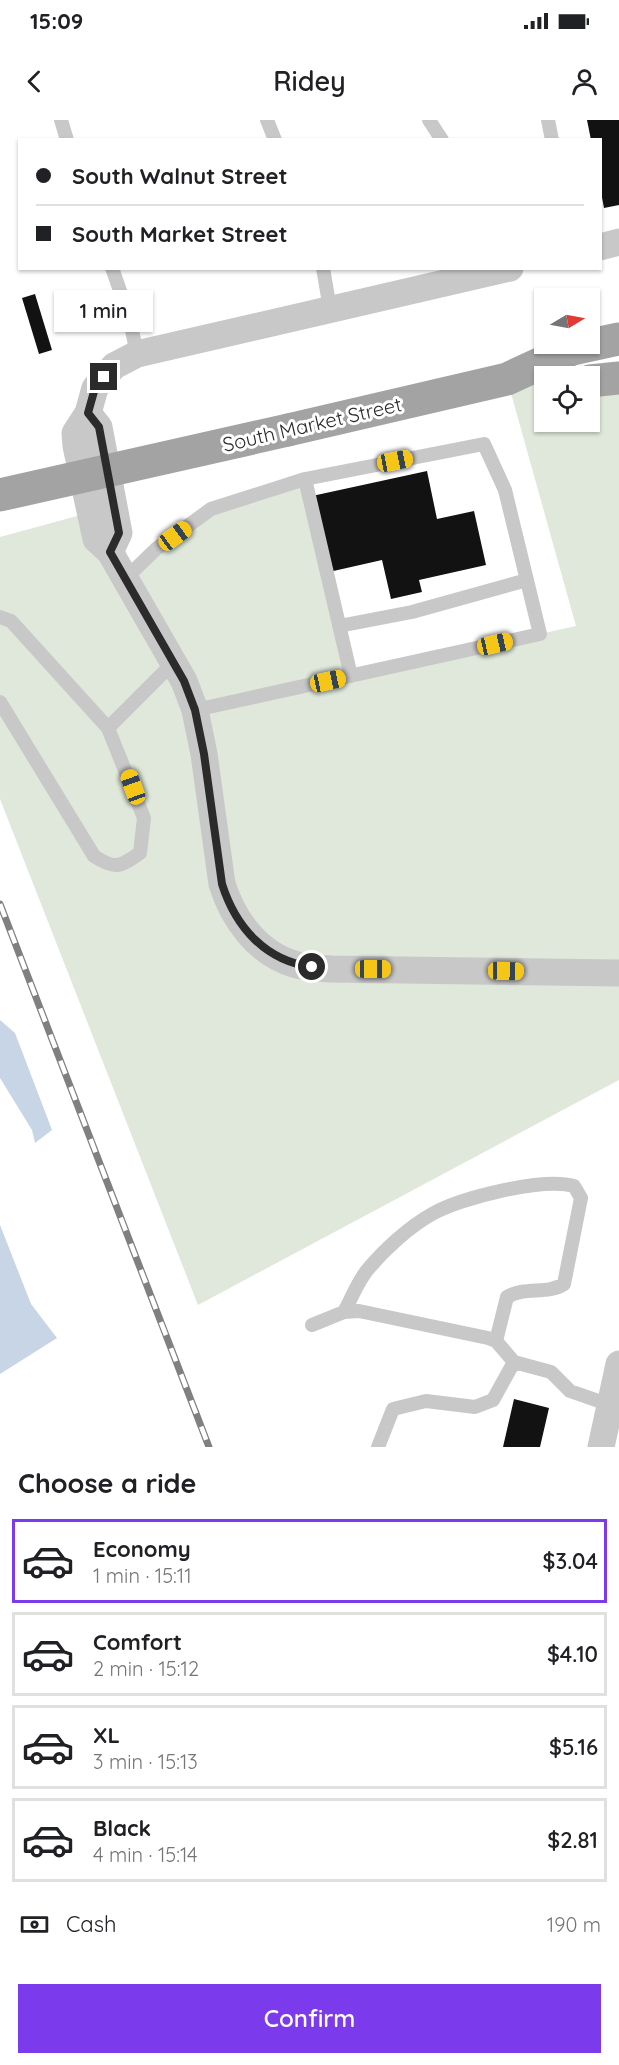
<!DOCTYPE html>
<html lang="en">
<head>
<meta charset="utf-8">
<style>
	body { margin:0; font-family:Quicksand,sans-serif; background:#f6f6f6; color:#202124; height:100vh; display:flex; flex-direction:column; font-size:22px; white-space:nowrap }
	* { box-sizing:border-box; margin:0 }
	p { font-size:20px; color:#757577 }
	.icon { flex:none; width:33px; height:33px; fill:none; stroke:currentColor; stroke-width:2; stroke-linecap:round; stroke-linejoin:round }
	.map { position:relative; height:1327px; overflow:hidden }
	.details { display:flex; flex-direction:column; background:#fff; flex:1 }
	.details>* { flex:none }
	.guide { position:absolute; left:18px; top:18px; width:584px; height:132px; border-radius:0px; box-shadow:0 2px 4px #0004; display:grid; align-content:center; height:132px; padding:0 18px; background:#fff }
	.needle { width:39px; rotate:80deg }
	.controls { position:absolute; left:534px; top:168px; display:grid; gap:12px }
	.controls a { display:grid; place-items:center; width:66px; height:66px; border-radius:0px; background:#fff; box-shadow:0 2px 4px #0004; font-size:30px }
	.end { position:absolute; width:27px; height:27px; margin:-14px; border:8px solid #2b2b2b; background:#fff; box-shadow:0 0 0 3px #fff }
	.from { border-radius:50% }
	.bubble { position:absolute; height:42px; border-radius:0px; background:#fff; box-shadow:0 2px 4px #0004; font-size:20px; font-weight:600; line-height:42px; text-align:center }
	.car { position:absolute; width:18px; height:36px; margin:-18px -9px; border-radius:8px; box-shadow:0 0 4px 2px #0007; background:linear-gradient(#f5c518 24%,#345 0 40%,#f5c518 0 76%,#345 0 86%,#f5c518 0) }
	.guide b { display:flex; align-items:center; gap:21px; height:57px; font-size:22px }
	.guide b+b { border-top:2px solid #e0e0e0 }
	.guide i { width:15px; height:15px; background:#202124 }
	ul { padding:0; list-style:none }
	li { display:flex; align-items:center; gap:18px; height:84px; margin:0 12px 9px; padding:0 6px; border:3px solid #e0e0e0; border-radius:0px }
	li div { flex:1 }
	li b { display:block; font-size:22px }
	li em { font-style:normal; font-weight:600 }
	li.active { border-color:#7c3aed }
	li>.icon { width:54px; height:54px; stroke-width:1.5 }
	h2 { padding:0 18px; font-size:27px; line-height:72px }
	.pay { display:flex; align-items:center; gap:15px; height:66px; padding:0 18px; font-size:22px }
	.pay p { margin-inline-start:auto }
	.action { display:flex; gap:12px; margin-top:auto; padding:12px 18px }
	.action a { flex:1; height:69px; border-radius:0px; background:#7c3aed; color:#fff; font-size:24px; font-weight:600; line-height:69px; text-align:center }
	.status { display:flex; justify-content:space-between; align-items:center; height:42px; padding:0 30px; background:#fff; direction:ltr }
	.status svg { height:16px; fill:currentColor }
	header { display:flex; justify-content:space-between; align-items:center; height:78px; padding:0 18px; background:#fff; font-size:27px; font-weight:600 }
	.map>svg:first-child { display:block }
</style>
</head>
<body>
<div class="status"><b>15:09</b><svg viewBox="0 0 49 12"><path d="M0 12V9h3v3zM5 12V6h3v6zM10 12V3h3v9zM15 12V0h3v12zM26 1h20v11H26zM47 4h2v5h-2z"/></svg></div>
<header><svg class="icon" aria-label="back" viewBox="0 0 24 24"><path d="M15 5l-7 7 7 7"/></svg>Ridey<svg class="icon" aria-label="person" viewBox="0 0 24 24"><circle cx="12" cy="8" r="4"/><path d="M4 21q1-7 8-7t8 7"/></svg></header>
<div class="map">
<svg width="619" height="1327" viewBox="0 0 619 1327">
	<rect width="100%" height="100%" fill="#fff"/>
	<path fill="#dfe8da" d="M619,255V960L198,1185L0,679V417L88,393L125,458L211,389L305,359L351,556L576,506L507,259L544,257V302H590V256H572Z"/>
	<path fill="#c8d5e6" d="M0,900L15,913L52,1010L35,1023L32,1010L0,958Z
		M0,1105L31,1184L57,1218L0,1254Z"/>
	<path fill="#121212" d="M587,0H619V85L604,88L600,67V20H591Z
		M35,174L52,230L39,234L22,178Z
		M427,351L437,399L474,391L486,445L419,460L422,472L391,479L382,440L329,452L312,376Z
		M514,1279L549,1288L540,1327H503Z"/>
	<g fill="none" stroke-linecap="round" stroke-linejoin="round">
		<path stroke="#c8c8c8" stroke-width="14" d="M61,0L67,20
			M267,0L275,20
			M429,0L442,20
			M548,0L552,20
			M112,148L129,196L137,234
			M323,148L330,189
			M305,359L351,556
			M125,459L156,429L211,389L305,359L484,324L505,370L540,514L195,590
			M0,497L11,501L108,608L144,698L140,733C120,747 115,750 94,736L0,582
			M339,506L412,492L527,460
			M108,608L174,542
			M344,1192C352,1178 358,1160 369,1148C385,1129 409,1107 432,1094C460,1078 543,1057 574,1066L581,1078L564,1164C547,1175 525,1166 507,1177L496,1221
			M312,1205L344,1192L359,1191L488,1218L496,1221L514,1242L551,1252L570,1271L610,1285
			M378,1327L393,1289L426,1281L475,1287L493,1280L514,1242"/>
		<path stroke="#c8c8c8" stroke-width="27" d="M600,127L619,122
			M510,148L137,234L114,246L95,268L88,293L75,313L76,326L96,419L110,432L184,561L195,590L204,634L222,764C233,799 257,833 294,844C305,848 319,848 331,849L619,853
			M88,293L99,307L119,413L110,432
			M601,1327L619,1244"/>
		<path stroke="#a3a3a3" stroke-width="33" d="M590,261L619,258
			M288,310L507,259L572,229L619,219"/>
		<g stroke="#808080" stroke-width="7">
			<path id="rail" d="M0,784L209,1327"/>
		</g>
		<use href="#rail" stroke="#fff" stroke-width="4.5" stroke-dasharray="14" stroke-linecap="butt"/>
		<path stroke="#a3a3a3" stroke-width="33" d="M0,375L288,310"/>
	</g>
	<g fill="none" stroke-linecap="round" stroke-linejoin="round">
		<path stroke="#2b2b2b" stroke-width="8" d="M104,257L95,268L88,293L99,307L119,413L110,432L184,561L195,590L204,634L222,764C236,808 266,841 312,847"/>
	</g>
	<g text-anchor="middle" dominant-baseline="central" stroke-width="6" stroke-linejoin="round" paint-order="stroke">
		<g font-size="20" fill="#2b2b2b" stroke="#fff">
			<text transform="translate(312 304) rotate(-13)">South Market Street</text>
		</g>
	</g>
</svg>
<div class="controls">
<a><svg class="needle" viewBox="-14 -14 28 28"><path d="M0-13l5 13h-10z" fill="#e53935"/><path d="M0 13l5-13h-10z" fill="#757577"/></svg></a>
<a><svg class="icon" aria-label="locate" viewBox="0 0 24 24"><circle cx="12" cy="12" r="6"/><path d="M12 2v4M12 18v4M2 12h4M18 12h4"/></svg></a>
</div>
<i class="end from" style="left:312px;top:847px"></i>
<i class="end" style="left:104px;top:257px"></i>
<div class="bubble" style="left:54px;top:170px;width:99px">1 min</div>
<i class="car" style="left:395px;top:341px;rotate:79deg"></i>
<i class="car" style="left:175px;top:416px;rotate:54deg"></i>
<i class="car" style="left:495px;top:524px;rotate:77deg"></i>
<i class="car" style="left:328px;top:561px;rotate:78deg"></i>
<i class="car" style="left:133px;top:667px;rotate:340deg"></i>
<i class="car" style="left:373px;top:849px;rotate:90deg"></i>
<i class="car" style="left:506px;top:851px;rotate:91deg"></i>
<div class="guide">
<b><i class="from"></i>South Walnut Street</b>
<b><i></i>South Market Street</b>
</div>
</div>
<section class="details">
<h2>Choose a ride</h2>
<ul>
<li class="active"><svg class="icon" aria-label="car" viewBox="0 0 24 24"><path d="M5 17H2v-5l4-1 3-4h7l3 4 3 1v5h-3M9 17h6M6 11h13"/><circle cx="7" cy="17" r="2"/><circle cx="17" cy="17" r="2"/></svg><div><b>Economy</b><p>1 min · 15:11</p></div><em>$3.04</em></li>
<li><svg class="icon" aria-label="car" viewBox="0 0 24 24"><path d="M5 17H2v-5l4-1 3-4h7l3 4 3 1v5h-3M9 17h6M6 11h13"/><circle cx="7" cy="17" r="2"/><circle cx="17" cy="17" r="2"/></svg><div><b>Comfort</b><p>2 min · 15:12</p></div><em>$4.10</em></li>
<li><svg class="icon" aria-label="car" viewBox="0 0 24 24"><path d="M5 17H2v-5l4-1 3-4h7l3 4 3 1v5h-3M9 17h6M6 11h13"/><circle cx="7" cy="17" r="2"/><circle cx="17" cy="17" r="2"/></svg><div><b>XL</b><p>3 min · 15:13</p></div><em>$5.16</em></li>
<li><svg class="icon" aria-label="car" viewBox="0 0 24 24"><path d="M5 17H2v-5l4-1 3-4h7l3 4 3 1v5h-3M9 17h6M6 11h13"/><circle cx="7" cy="17" r="2"/><circle cx="17" cy="17" r="2"/></svg><div><b>Black</b><p>4 min · 15:14</p></div><em>$2.81</em></li>
</ul>
<div class="pay"><svg class="icon" aria-label="cash" viewBox="0 0 24 24"><path d="M3 7h18v10H3z"/><circle cx="12" cy="12" r="2"/></svg>Cash<p>190 m</p></div>
<div class="action"><a>Confirm</a></div>
</section>
</body>
</html>
